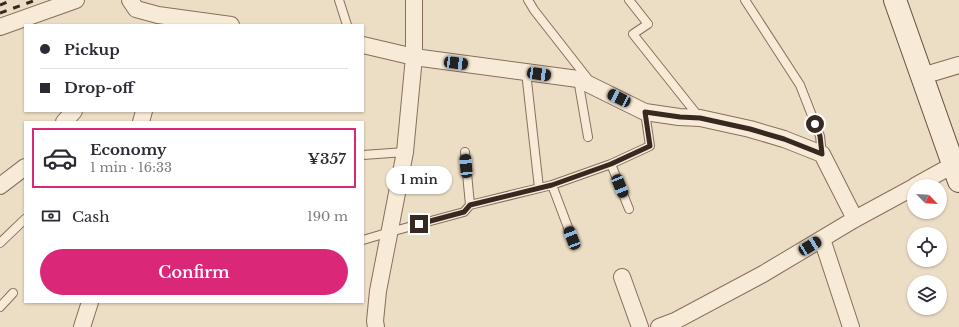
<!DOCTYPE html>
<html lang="en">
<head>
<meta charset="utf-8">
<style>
	body { margin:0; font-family:"Libre Baskerville",serif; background:#f2f2f3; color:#2b2b33; height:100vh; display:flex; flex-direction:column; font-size:15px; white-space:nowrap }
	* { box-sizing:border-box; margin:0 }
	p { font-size:13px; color:#7c7c81 }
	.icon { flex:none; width:22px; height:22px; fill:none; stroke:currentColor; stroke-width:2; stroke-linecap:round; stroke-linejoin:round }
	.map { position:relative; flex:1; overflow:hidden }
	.drawer { position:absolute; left:24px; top:121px; width:340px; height:182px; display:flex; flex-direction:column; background:#fff; border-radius:0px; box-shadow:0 1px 3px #0004 }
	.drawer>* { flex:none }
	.guide { position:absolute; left:24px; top:24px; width:340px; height:88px; border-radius:0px; box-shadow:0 1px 3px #0004; display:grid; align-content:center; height:88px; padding:0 16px; background:#fff }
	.needle { width:26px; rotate:115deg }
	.controls { position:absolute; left:907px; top:179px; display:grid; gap:8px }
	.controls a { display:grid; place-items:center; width:40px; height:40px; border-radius:50%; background:#fff; box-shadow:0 1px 3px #0004; font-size:20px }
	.end { position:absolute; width:18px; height:18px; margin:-9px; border:5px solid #37291f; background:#fff; box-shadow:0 0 0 2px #fff }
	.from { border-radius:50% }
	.bubble { position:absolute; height:28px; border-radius:14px; background:#fff; box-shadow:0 1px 3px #0004; font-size:13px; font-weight:600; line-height:28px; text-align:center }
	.car { position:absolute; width:12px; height:24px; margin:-12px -6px; border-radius:5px; box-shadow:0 0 3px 1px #0007; background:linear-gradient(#222 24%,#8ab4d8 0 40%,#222 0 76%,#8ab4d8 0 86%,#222 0) }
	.guide b { display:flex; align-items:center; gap:14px; height:38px; font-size:15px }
	.guide b+b { border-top:1px solid #e1e1e2 }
	.guide i { width:10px; height:10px; background:#2b2b33 }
	ul { padding:7px 0 0; list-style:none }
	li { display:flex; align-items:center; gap:12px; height:60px; margin:0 8px 6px; padding:0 8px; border:2px solid transparent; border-radius:0px }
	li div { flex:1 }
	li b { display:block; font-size:15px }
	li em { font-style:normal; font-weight:600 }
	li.on { border-color:#db2777 }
	li>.icon { width:36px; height:36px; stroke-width:1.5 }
	.pay { display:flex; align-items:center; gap:10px; height:44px; padding:0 16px; font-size:15px }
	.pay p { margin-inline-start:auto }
	.action { display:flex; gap:8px; margin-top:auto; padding:8px 16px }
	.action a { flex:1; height:46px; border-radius:24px; background:#db2777; color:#fff; font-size:16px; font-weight:600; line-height:46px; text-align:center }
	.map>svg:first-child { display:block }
</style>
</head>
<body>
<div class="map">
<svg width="959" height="327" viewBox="0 0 959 327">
	<rect width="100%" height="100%" fill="#ecddc5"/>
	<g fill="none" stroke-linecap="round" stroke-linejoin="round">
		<g stroke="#866f5c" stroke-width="10">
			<path id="lane" d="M339,0L347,25
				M528,0L534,10L588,79
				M629,0L648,24L633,34L699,117
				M745,0L800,85L820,136L822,154
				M526,72L539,188
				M578,79L588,137
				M465,152L470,205L552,185L611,164L650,146L645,112
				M363,155L405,152
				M611,164L629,209
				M552,185L572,238
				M363,240L390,232L464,212L470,205
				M0,243L25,219
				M0,307L13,293"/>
		</g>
		<g stroke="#866f5c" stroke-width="18">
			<path id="street" d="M130,0L136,9L158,15L231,25
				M0,27L76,0
				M363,45L414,57L578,79L645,112L679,117L700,118L750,129L784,139L822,154L855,219
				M922,76L959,65
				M64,122L74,111
				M141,122L144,111
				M0,186L25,167
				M915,186L953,165
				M822,239L851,327
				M622,277L640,327
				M82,327L90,302
				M376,327L375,321L378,291L405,152L414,57V0
				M659,327L675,321L763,274L855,219L914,187"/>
		</g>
		<g stroke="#68503f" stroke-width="24">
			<path id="secondary" d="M895,0L959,181"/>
		</g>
		<use href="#lane" stroke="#f7ebd8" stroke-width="8"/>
		<use href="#street" stroke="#f7ebd8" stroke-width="16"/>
		<use href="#secondary" stroke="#f7ebd8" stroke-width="22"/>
		<path stroke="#37291f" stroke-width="3" stroke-dasharray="7 7" stroke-linecap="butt" d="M0,5L12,0
			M0,13L36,0"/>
	</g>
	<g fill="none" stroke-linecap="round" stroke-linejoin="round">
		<path stroke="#37291f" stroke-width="5" d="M419,224L464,212L470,205L552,185L611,164L650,146L645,112L680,117L700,118L750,129L784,139L822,154L820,136L815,124"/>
	</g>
</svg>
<div class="controls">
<a><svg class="needle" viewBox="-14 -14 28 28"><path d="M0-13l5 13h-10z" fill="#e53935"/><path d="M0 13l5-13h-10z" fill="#7c7c81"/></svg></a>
<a><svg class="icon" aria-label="locate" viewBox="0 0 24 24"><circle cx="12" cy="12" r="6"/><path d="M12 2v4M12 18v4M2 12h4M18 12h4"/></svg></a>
<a><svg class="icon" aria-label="layers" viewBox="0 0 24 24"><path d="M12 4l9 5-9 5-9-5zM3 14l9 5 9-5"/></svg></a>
</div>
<i class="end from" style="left:815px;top:124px"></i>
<i class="end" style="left:419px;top:224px"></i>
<div class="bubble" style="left:386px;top:166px;width:66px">1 min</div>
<i class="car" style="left:456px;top:63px;rotate:97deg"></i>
<i class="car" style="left:539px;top:74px;rotate:98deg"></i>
<i class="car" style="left:619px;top:98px;rotate:296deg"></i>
<i class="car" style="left:466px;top:166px;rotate:355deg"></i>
<i class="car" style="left:620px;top:186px;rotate:158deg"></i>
<i class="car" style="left:572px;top:238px;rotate:339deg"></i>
<i class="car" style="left:810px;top:246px;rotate:59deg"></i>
<div class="guide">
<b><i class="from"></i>Pickup</b>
<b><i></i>Drop-off</b>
</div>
<section class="drawer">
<ul>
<li class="on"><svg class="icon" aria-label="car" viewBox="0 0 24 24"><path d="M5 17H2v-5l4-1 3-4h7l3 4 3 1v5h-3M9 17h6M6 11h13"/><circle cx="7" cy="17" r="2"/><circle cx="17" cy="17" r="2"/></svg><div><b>Economy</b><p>1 min · 16:33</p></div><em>¥357</em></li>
</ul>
<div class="pay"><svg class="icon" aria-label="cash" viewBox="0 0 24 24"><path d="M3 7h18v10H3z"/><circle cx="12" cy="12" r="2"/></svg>Cash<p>190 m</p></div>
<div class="action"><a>Confirm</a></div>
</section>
</div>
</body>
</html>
